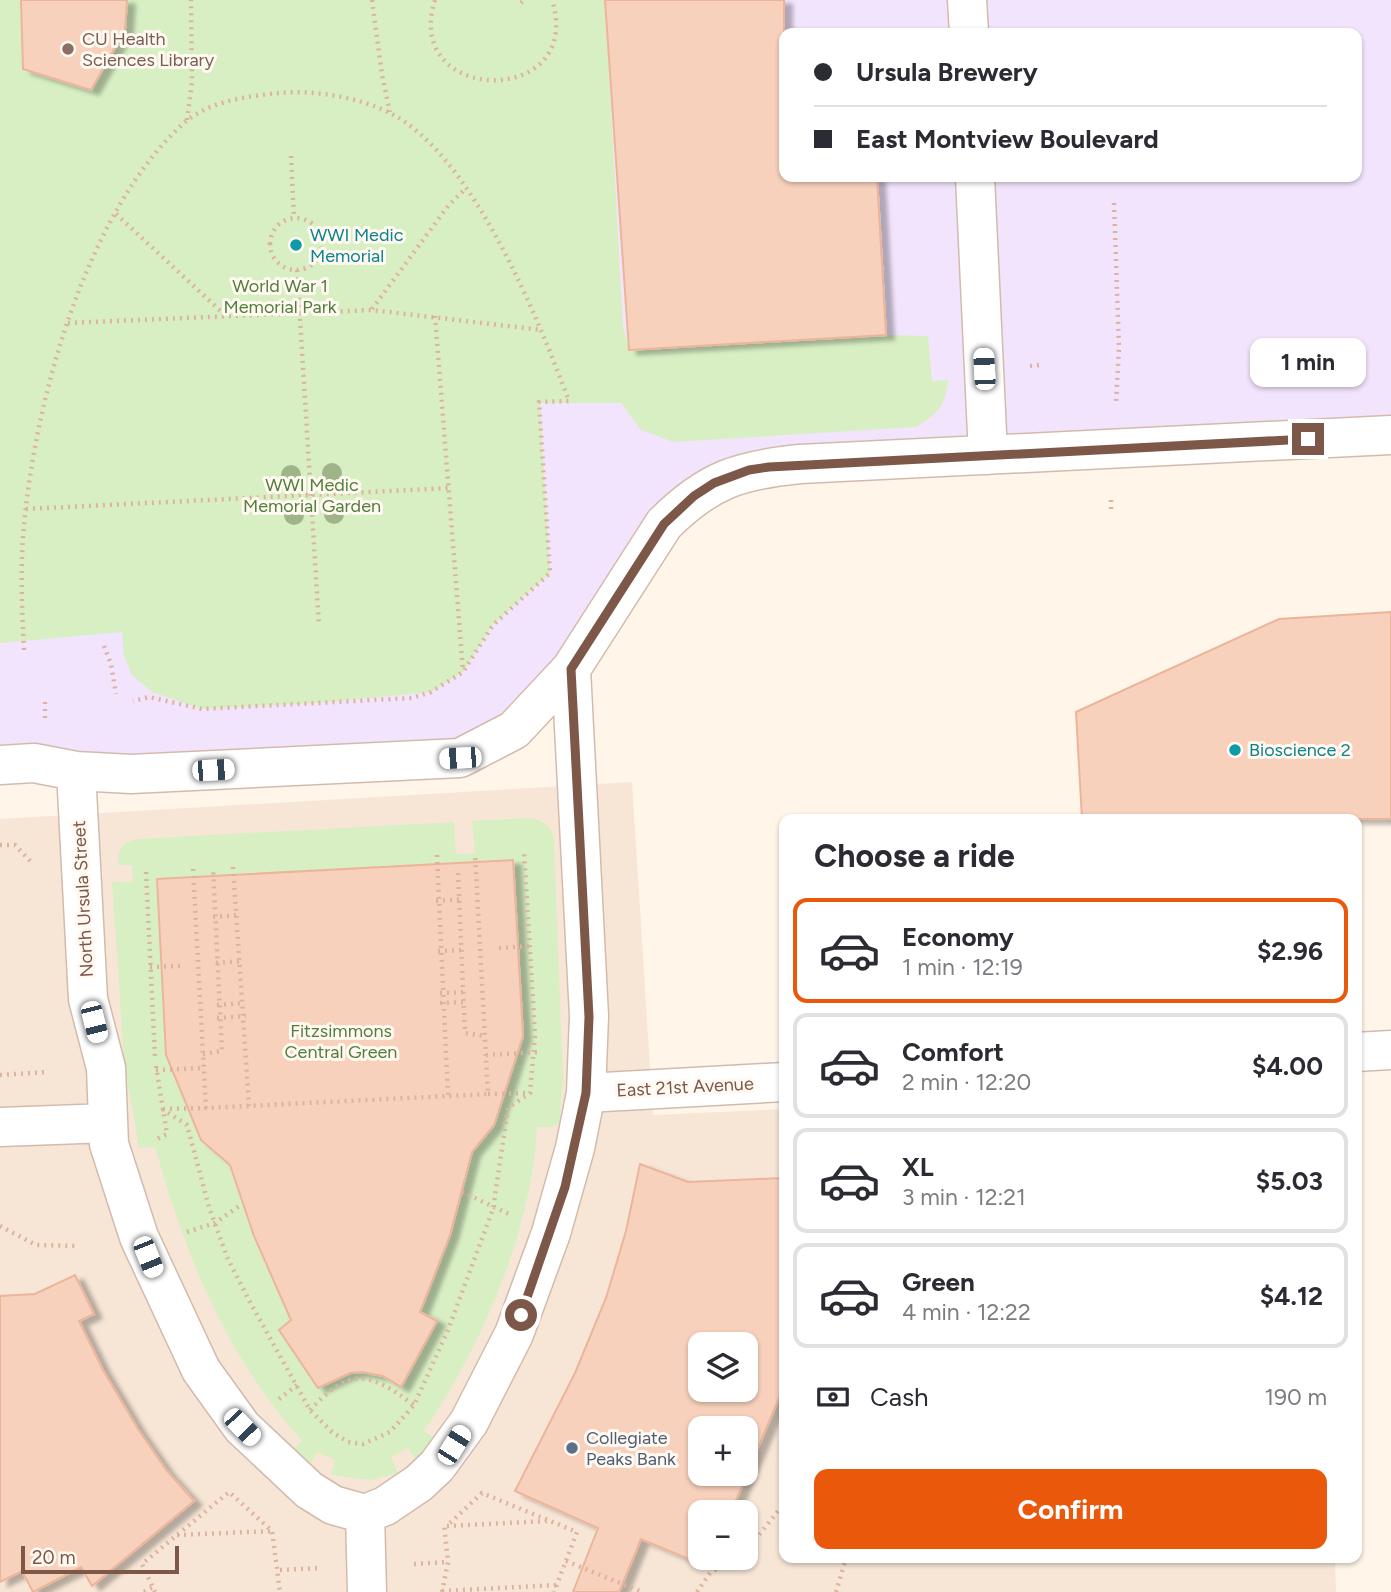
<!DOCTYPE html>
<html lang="en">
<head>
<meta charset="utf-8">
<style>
	body { margin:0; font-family:Figtree,sans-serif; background:#f7f7f7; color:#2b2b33; height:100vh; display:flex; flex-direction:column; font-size:26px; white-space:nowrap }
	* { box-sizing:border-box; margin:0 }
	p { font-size:23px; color:#7c7c81 }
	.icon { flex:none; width:38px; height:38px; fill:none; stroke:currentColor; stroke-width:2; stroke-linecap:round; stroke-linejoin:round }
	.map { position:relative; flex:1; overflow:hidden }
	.sheet { position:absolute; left:779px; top:814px; width:583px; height:749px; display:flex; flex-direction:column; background:#fff; border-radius:14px; box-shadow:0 2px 5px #0004 }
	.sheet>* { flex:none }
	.banner { position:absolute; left:779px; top:28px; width:583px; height:154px; border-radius:14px; box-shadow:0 2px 5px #0004; display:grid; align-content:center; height:154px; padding:0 35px; background:#fff }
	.controls { position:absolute; left:688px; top:1332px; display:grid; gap:14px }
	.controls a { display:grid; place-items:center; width:70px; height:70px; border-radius:14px; background:#fff; box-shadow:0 2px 5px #0004; font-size:35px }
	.scale { position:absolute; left:21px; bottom:18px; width:158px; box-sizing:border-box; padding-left:7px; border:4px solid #7d5848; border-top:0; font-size:19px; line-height:24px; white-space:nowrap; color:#7d5848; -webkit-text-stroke:5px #fff9f1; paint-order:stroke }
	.end { position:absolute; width:32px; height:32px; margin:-16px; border:9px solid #7d5848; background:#fff; box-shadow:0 0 0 4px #fff }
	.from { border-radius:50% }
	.bubble { position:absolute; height:49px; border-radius:14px; background:#fff; box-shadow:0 2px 5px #0004; font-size:23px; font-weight:700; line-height:49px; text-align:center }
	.car { position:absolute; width:21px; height:42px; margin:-21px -10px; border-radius:9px; box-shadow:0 0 5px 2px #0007; background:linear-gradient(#fff 24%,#345 0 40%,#fff 0 76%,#345 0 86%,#fff 0) }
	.banner b { display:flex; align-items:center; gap:24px; height:66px; font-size:26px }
	.banner b+b { border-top:2px solid #e1e1e2 }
	.banner i { width:18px; height:18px; background:#2b2b33 }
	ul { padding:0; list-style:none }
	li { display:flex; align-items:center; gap:21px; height:105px; margin:0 14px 10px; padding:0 21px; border:4px solid #e1e1e2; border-radius:14px }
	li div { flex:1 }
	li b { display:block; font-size:26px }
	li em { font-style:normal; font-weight:700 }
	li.active { border-color:#ea580c }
	li>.icon { width:63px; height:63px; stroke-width:1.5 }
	h2 { padding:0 35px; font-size:32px; line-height:84px }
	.pay { display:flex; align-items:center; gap:18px; height:77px; padding:0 35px; font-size:26px }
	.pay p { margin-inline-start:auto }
	.button { display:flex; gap:14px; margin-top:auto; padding:14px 35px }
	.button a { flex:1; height:80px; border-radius:14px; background:#ea580c; color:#fff; font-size:28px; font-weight:700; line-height:80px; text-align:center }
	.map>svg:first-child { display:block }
</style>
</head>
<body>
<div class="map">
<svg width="1391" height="1592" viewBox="0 0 1391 1592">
	<defs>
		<filter id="shadow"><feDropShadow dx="8" dy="4.5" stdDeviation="2" flood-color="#0004"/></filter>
	</defs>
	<rect width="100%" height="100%" fill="#fff5e8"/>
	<path fill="#f7e6d6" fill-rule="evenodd" d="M632,782L653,1115L784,1109V1558H1335L1336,1592H0V819ZM700,1344H746V1390H700ZM700,1428H746V1474H700ZM700,1512H746V1558H700Z"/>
	<path fill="#f2e4fc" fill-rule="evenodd" d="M0,0H1391V435L726,477L503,738L0,765ZM784,33H1356V177H784Z"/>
	<path fill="#d8efc4" d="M0,0H21L23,69L91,90L126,30L100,0H605L623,325L629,350L886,335L928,336L932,381L948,380C946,405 937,415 916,427L673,442L640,429L621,403H540L550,573L493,625L463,672L431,692L317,703L202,709L152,692L132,675L124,656L122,632L0,643Z
		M531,818C544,821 552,826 554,840L563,1079L559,1123L552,1127H537C533,1228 481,1348 424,1431L434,1438L417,1461L408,1448L391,1457L398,1473L371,1480L331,1475L335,1460L317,1452L309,1466L292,1450L302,1441C224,1352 187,1259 155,1147L139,1148L124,1060L112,882H133L132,865H118C117,850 122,842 137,839L454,822L456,854L475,853L472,821Z"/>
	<path fill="#f8d1bc" stroke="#ecb59b" stroke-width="2" fill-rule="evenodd" filter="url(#shadow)" d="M21,0H127L125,30L91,90L23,69Z
		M605,0H784V177H877L886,335L629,350Z
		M1391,612V819H1082L1076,712L1279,619Z
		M513,860L523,1036L494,1125L472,1152L450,1235L420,1312L437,1321L401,1387L383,1376L362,1372L350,1373L318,1388L279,1330L291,1320L254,1236L230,1165L201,1140L166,1055L157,879Z
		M640,1164L688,1182L784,1178V1386L731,1512H700V1539L691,1560L641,1539L619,1592H573L598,1528L515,1491L575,1373L606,1298L626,1231ZM700,1344H746V1390H700ZM700,1428H746V1474H700Z
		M75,1275L94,1314L79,1321L103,1370L138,1429L167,1471L194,1501L92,1586L81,1567L33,1592L22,1571L0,1582V1296L35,1294Z"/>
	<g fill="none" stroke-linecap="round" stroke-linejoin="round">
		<g stroke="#d3bbac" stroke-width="41">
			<path id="minor" d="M967,0L969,33
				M975,177L988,455
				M0,765L34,763L76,771L131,774L460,758L514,730L571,669L664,524C708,480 739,470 800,464L1391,435
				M76,771L88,999L106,1068L109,1144L139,1237L201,1370L242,1427L309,1490L333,1505L365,1514L385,1506L419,1483L437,1466L469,1422L514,1334L551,1233L575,1148L586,1093L589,1016L571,669
				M1356,1052L1391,1050
				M586,1093L784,1082
				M0,1127L108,1123
				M365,1514L367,1592"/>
		</g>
		<path stroke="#deb39e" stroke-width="4.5" stroke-dasharray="2 5" stroke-linecap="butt" d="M372,0L382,75L390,112
			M435,0C401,106 586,108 552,0
			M521,3L524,0
			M187,120L192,83L191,0
			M291,156L294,218
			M1114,203L1119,348L1116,403
			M116,214L226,316
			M270 244a26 26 0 1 1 52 0a26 26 0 1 1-52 0Z
			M297,270L319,626
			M372,309L448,206L465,189
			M435,316L463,671
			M68,323L372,310L542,330
			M1030,366L1040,365
			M26,509L450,488
			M1111,509V496
			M104,646L111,664L116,694
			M24,650C22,608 20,567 24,526C35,400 87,210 184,123C209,101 248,96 280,93C315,90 358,97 390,113C472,154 538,318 569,401L539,402L550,573L493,625L463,672L431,692L412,698L202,709L149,697L133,701
			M45,718V702
			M0,845H15L33,864
			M437,855L448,1096
			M233,867L249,1106
			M193,869L206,1108L488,1094L475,854
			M146,872L155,1057
			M458,873L465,1033L485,1036
			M436,901L462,899
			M213,917L240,915
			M499,948L530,946
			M438,951L464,950
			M216,963L243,961
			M150,967L181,966
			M440,993L467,992
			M440,1003L467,1002
			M217,1005L245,1003
			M217,1018L246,1016
			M203,1054L222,1051L213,868
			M486,1055L541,1052
			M156,1066L167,1134L157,1139
			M156,1070L204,1068
			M0,1075L47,1072
			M488,1094L529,1093
			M162,1109L187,1125L209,1207L227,1257L251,1304L310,1410L332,1432L348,1442L363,1444L390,1432L414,1405L448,1330L493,1209L508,1108L530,1093L535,1035L524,851
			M163,1109L206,1108
			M462,1192L509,1214
			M0,1226L36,1245L78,1246
			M187,1232L215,1223L242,1204
			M279,1399L297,1385
			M310,1410C350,1367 368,1371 414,1405
			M450,1523L482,1493L577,1532L554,1592
			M447,1526L547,1521
			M177,1535L273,1531
			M746,1551L783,1505
			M566,1561L642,1592
			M414,1564L448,1562
			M280,1570L321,1568
			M442,1591L557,1585
			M144,1592L153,1587
			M155,1592L142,1564L229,1492L272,1531L280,1592
			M442,1592L448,1562L444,1523
			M697,1592L710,1573L736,1558
			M836,1592L846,1558"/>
		<use href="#minor" stroke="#fff" stroke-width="38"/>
	</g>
	<g fill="#a0b489">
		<circle cx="332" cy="473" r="10"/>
		<circle cx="291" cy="475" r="10"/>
		<circle cx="334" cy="514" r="10"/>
		<circle cx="294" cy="515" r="10"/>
	</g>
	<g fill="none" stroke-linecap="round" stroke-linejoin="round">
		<path stroke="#7d5848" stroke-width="9" d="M521,1315L565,1187L586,1093L589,1017L571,669L664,524L694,496L714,483L749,470L769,467L1308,439"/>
	</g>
	<circle fill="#8d6e63" stroke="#fff9f1" stroke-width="2.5" cx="68" cy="49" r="7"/>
	<g fill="#0f9aa8" stroke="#fff9f1" stroke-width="2.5">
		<circle cx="296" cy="245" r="7"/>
		<circle cx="1235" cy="750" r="7"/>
	</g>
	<circle fill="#5c6f8a" stroke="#fff9f1" stroke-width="2.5" cx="572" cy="1448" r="7"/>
	<g text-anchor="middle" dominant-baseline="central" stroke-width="6" stroke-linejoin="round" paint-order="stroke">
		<g font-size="18" fill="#785e54" stroke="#fff9f1" text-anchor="start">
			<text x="82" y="39">CU Health<tspan x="82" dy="21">Sciences Library</tspan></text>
		</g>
		<g font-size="18" fill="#0d838f" stroke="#fff9f1" text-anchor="start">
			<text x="310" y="235">WWI Medic<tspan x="310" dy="21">Memorial</tspan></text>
			<text x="1249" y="750">Bioscience 2</text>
		</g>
		<g font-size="18" fill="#527e3c" stroke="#fff9f1">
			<text x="280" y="286">World War 1<tspan x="280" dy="21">Memorial Park</tspan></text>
			<text x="312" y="485">WWI Medic<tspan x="312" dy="21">Memorial Garden</tspan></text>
			<text x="341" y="1031">Fitzsimmons<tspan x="341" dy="21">Central Green</tspan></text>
		</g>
		<g font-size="18" fill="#7d5848" stroke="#fff9f1">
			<text transform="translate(83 899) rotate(-93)">North Ursula Street</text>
			<text transform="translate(685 1087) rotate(-3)">East 21st Avenue</text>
		</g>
		<g font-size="18" fill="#4e5e75" stroke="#fff9f1" text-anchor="start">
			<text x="586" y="1438">Collegiate<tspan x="586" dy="21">Peaks Bank</tspan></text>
		</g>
	</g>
</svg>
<div class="controls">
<a><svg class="icon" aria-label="layers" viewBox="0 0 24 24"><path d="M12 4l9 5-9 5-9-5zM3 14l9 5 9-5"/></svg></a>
<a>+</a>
<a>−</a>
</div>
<div class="scale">20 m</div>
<i class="end from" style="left:521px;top:1315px"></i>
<i class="end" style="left:1308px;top:439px"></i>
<div class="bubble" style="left:1250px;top:338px;width:116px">1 min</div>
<i class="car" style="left:984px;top:369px;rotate:357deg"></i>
<i class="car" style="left:460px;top:758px;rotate:267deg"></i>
<i class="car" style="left:213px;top:770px;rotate:87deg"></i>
<i class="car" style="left:94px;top:1022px;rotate:166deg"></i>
<i class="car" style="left:148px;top:1257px;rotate:158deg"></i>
<i class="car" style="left:242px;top:1427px;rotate:136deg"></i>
<i class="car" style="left:454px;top:1445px;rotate:32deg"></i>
<div class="banner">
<b><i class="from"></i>Ursula Brewery</b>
<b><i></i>East Montview Boulevard</b>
</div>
<section class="sheet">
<h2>Choose a ride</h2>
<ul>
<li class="active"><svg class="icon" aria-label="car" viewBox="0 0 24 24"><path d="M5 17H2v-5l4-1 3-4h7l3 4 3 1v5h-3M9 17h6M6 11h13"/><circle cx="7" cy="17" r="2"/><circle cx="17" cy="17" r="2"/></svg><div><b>Economy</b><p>1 min · 12:19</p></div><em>$2.96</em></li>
<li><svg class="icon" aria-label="car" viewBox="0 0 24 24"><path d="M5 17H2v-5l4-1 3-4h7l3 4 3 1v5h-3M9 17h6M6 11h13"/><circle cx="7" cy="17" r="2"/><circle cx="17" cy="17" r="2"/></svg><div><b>Comfort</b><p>2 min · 12:20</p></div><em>$4.00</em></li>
<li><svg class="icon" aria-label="car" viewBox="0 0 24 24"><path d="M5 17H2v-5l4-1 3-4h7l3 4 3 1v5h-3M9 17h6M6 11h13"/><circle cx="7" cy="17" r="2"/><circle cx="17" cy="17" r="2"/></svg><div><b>XL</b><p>3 min · 12:21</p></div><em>$5.03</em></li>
<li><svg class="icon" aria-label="car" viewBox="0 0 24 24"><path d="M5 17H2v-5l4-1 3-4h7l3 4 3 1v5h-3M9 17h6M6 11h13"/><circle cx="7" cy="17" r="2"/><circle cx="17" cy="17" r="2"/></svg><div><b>Green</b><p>4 min · 12:22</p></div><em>$4.12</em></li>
</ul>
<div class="pay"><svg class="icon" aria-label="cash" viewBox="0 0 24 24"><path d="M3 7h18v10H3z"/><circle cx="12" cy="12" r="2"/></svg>Cash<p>190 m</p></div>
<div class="button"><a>Confirm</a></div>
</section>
</div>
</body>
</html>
